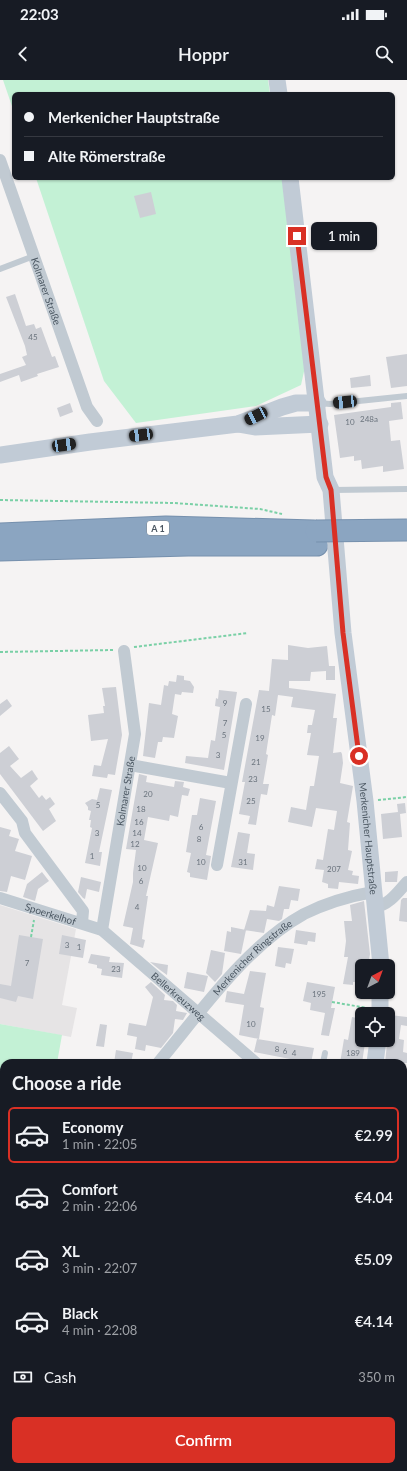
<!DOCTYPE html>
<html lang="en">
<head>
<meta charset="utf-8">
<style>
	body { margin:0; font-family:Lato,sans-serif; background:#20242c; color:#f1f3f6; height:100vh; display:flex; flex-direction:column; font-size:15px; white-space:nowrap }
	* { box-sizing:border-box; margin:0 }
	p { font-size:13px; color:#9ea1a6 }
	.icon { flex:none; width:22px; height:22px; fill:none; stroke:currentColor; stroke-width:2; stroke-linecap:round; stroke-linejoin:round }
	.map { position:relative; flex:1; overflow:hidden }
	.side { position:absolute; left:0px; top:979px; width:407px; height:412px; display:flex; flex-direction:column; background:#171b24; border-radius:12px 12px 0 0; box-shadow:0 1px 3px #0004 }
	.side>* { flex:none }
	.hud { position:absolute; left:12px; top:12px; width:383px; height:88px; border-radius:6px; box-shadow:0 1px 3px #0004; display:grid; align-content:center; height:88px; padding:0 12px; background:#171b24 }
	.needle { width:26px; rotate:41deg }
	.controls { position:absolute; left:355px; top:879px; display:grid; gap:8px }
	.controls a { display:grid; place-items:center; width:40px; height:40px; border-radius:6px; background:#171b24; box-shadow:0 1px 3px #0004; font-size:20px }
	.end { position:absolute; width:18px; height:18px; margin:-9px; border:5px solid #d93025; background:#fff; box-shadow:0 0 0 2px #fff }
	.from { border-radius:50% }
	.bubble { position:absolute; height:28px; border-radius:6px; background:#171b24; box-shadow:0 1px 3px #0004; font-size:13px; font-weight:600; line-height:28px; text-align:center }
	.car { position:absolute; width:12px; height:24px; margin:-12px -6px; border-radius:5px; box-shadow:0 0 3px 1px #0007; background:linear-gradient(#222 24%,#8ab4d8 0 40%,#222 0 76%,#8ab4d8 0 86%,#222 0) }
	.hud b { display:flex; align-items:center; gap:14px; height:38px; font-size:15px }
	.hud b+b { border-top:1px solid #363941 }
	.hud i { width:10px; height:10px; background:#f1f3f6 }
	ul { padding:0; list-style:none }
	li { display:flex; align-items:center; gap:12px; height:56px; margin:0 8px 6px; padding:0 4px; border:2px solid transparent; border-radius:6px }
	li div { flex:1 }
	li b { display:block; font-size:15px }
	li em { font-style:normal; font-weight:600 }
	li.current { border-color:#d93025 }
	li>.icon { width:36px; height:36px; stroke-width:1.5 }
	h2 { padding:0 12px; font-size:18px; line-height:48px }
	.pay { display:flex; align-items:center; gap:10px; height:44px; padding:0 12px; font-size:15px }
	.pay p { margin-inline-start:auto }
	.cta { display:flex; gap:8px; margin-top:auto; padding:8px 12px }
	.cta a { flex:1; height:46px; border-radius:6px; background:#d93025; color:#fff; font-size:16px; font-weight:600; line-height:46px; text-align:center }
	.status { display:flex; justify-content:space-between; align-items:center; height:28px; padding:0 20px; background:#171b24; direction:ltr }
	.status svg { height:11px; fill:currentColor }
	header { display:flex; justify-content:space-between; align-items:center; height:52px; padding:0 12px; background:#171b24; font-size:18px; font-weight:600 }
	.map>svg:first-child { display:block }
</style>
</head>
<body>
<div class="status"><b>22:03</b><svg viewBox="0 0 49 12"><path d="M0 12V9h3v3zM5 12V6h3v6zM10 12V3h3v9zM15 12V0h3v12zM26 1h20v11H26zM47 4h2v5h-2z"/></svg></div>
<header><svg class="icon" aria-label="back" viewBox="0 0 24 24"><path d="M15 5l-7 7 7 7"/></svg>Hoppr<svg class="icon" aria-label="search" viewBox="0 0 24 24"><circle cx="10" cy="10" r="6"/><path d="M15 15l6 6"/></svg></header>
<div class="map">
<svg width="407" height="1391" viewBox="0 0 407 1391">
	<rect width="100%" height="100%" fill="#f5f3f3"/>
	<path fill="#e6e4e5" d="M0,825L76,849L62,925L77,928L71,957L0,944Z"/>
	<path fill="#c3f1d5" d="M3,0H268L270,14H14V32Z
		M36,98H283L305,287L301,305L256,326L136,343L104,301Z
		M0,944L62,955L57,983H4V1093L0,1105Z"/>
	<path fill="#cdcfd5" d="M151,112L156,134L140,138L134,116Z
		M15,214L26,246L34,244L36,249L41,247L52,277L55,276L59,287L37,294L38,296L21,302L19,295L0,302V294L26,285L22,277L27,275L25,266L6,217Z
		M407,274V306L391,308L386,277Z
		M370,295L371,306L351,308L350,298Z
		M401,322L403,339L389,341L391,361L400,360L404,389L383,392V386L362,389L361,380L354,381V376L340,378L334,335L391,327V323Z
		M70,323L73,332L60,337L57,328Z
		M288,565L308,568L327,566L329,586H335V600H326V591L311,592L310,601H289V608L336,614L333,638H337L333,673L341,672L342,674L343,683L340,703L353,706L347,742L350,743L348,770L352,771L348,790L353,791L352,795L359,796L358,804L339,802L338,809L328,808V804L322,802L324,790L315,789L317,779L323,780L328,749L334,750L337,731L316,728L312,747L288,742L291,727L306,730L310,706H314L319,676L307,675L311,653H307L308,645H312L315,630L291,627L293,617L278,615L275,636L272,635L266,674L268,675L263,704H269L267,715L261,714L256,745L248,744L250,736L239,734L245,702H242L259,610L269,611L272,579L288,580Z
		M177,595L184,596V600L190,601L194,607L193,613L182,612L181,615L175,614L172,634L178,636L174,658L163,657L162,662H158L155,678L143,676L149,623L161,625L164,605L168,606L169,601L176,602Z
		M116,607L122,655L115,695L108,694L107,698L92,696L94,685L101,686L108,659L91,661L88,635L104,633L103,626H105L102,608Z
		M219,610L237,612L224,690L185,683L186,676L208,678L211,660L215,661L220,627L215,626L216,618L218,619Z
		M7,619L12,626L0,636V624Z
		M9,666L19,679L10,686L21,698L32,690L38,699L30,706L39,718L42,715L46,720L50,717L55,724L49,729L56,741L43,751L0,694V673Z
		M139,694L147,696L146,702L174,707L175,701L184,702L183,707L190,709L188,716L182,715L178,737L170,735L169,741L148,737L144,760L158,763L146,816H148L143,850L142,859L145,860L143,868L130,864L133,848L123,846L133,802V793L136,770L126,769Z
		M100,708L112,710L99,772H102L100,786L85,783L92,748L90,747L91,740H89L91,731L88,730V727L85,723L92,719L97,720Z
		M200,718L216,721L206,775L211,776L207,800L190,797V793L187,792L191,773L186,772L192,735H197Z
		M405,723L406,733L400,734L402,757L383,759L381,734L398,732L397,724Z
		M0,747L11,750L9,756L19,759L15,771L32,776L25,800L11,796L7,812L0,811Z
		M238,752L250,754L247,773L255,774L253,790L231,787Z
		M398,791L397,802H385V792Z
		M42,792L49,801L38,809L35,821L23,817L27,804Z
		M81,797L101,802L99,812L87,809L85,819L83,818L78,812Z
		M279,806L300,809L298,821L291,820L289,829H284L282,839L279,841L267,839L264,853L244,850L250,830L266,831L267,825L274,827Z
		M403,818H407V842L399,841L401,820Z
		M364,821L370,874L368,886H362V902H353V905L343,904L348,877H344L346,861L344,841H352L350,825Z
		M231,847L246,850L241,874L224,871L227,851L231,852Z
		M296,850L316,853L315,862L308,861L307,865L294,863Z
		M19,855L43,859L33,919L18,916L16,922L0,918V904L11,906Z
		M62,855L86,860L83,878L59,874Z
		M278,867L294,869L291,884L286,883L285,888L275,886Z
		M211,870L225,873L222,894L215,902L206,893Z
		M91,874L110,877L109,882L124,883L122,898L101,895L102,889L97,888V885L88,883Z
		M150,882L168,885L167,895L160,890Z
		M250,891L266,893L260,927L264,928L259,959L239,955L244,925L225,922L227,911L244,914Z
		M187,892L208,896L204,912L184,908Z
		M151,902L165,915L164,920L173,921L177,925L176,931L187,933L183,940L175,939L173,953L161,968L146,965L145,971L135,969L137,957L127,955L129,943L146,946L153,917L145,907Z
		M307,902L335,907L331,928H335L329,956L321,955L325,933L310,930L311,923L303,921Z
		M390,935L407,937V946L401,945L399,959L404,960L403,972L407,973V983H385Z
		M352,937L362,939V960H364L365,963L362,983H340L344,959L348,960Z
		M100,944L107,945L104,967L96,966Z
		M257,959L314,968L311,983L254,972Z
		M116,970L133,973L131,983H114Z"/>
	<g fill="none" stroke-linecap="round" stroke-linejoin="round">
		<g stroke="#7690ad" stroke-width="23">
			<path id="highway" d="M0,454L166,447L314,451
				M0,470L188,465H317"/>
		</g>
		<path stroke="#7ad0a6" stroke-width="2" stroke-dasharray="3 2" stroke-linecap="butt" d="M0,420L174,423L260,429L282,434
			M134,567L248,553
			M0,572L114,570
			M378,720L407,717
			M31,857L34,840
			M332,922L367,928"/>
		<path stroke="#c1cad2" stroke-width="6" d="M0,189L34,176
			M319,323L330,324L407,316
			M333,410L407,409
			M323,983L325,973
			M403,993L407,994"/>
		<g stroke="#c1cad2" stroke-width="12">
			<path id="s1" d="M0,80L87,327L97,341"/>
			<path d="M130,685L231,703"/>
			<path d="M0,713L22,741L25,753L83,831L82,843"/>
			<path d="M217,785L246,624"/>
			<path id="s2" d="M0,818L102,850L256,983"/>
			<path d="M375,827C389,825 398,812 407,802"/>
			<path id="s3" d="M102,850L135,654L124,571"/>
			<path id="s4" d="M158,983C200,933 246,866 304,834C326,823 350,816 373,812"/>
			<path d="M0,1150L4,1147"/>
			<path d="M0,1240L4,1241"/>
			<path d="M403,1322H407"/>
			<path d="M359,1387L378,1391"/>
		</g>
		<g stroke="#c1cbd6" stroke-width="17">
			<path d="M277,0L279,14"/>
			<path id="s5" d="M290,98L325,397L331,410L343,553L365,721L381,886"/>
			<path d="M238,344L255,347L320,344"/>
			<path d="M0,375L90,362L238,344L282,327L296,323H318"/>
			<path d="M380,934V912"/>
			<path d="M375,983L378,960"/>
			<path d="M282,1391V1387"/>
		</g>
		<use href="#highway" stroke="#8ba5c1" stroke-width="21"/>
		<g stroke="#7690ad" stroke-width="23" stroke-linecap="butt">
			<path id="highway-bridge" d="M316,451L407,450"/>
		</g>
		<use href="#highway-bridge" stroke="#8ba5c1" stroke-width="21"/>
	</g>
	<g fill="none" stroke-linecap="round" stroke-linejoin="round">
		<path stroke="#d93025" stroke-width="5" d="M297,156L326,397L331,410L343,553L359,676"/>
	</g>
	<g text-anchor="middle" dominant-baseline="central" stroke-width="3" stroke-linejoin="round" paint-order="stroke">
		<g font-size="8" fill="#6b747e">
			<text x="33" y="257">45</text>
			<text x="369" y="339">248a</text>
			<text x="350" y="342">10</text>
			<text x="225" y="623">9</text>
			<text x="266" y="629">15</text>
			<text x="225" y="643">7</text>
			<text x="224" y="655">5</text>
			<text x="260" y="658">19</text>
			<text x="218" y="675">3</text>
			<text x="256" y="682">21</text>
			<text x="253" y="699">23</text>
			<text x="148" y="714">20</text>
			<text x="251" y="721">25</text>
			<text x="98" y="725">5</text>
			<text x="141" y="729">18</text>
			<text x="139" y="742">16</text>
			<text x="201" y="747">6</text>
			<text x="97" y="753">3</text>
			<text x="137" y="753">14</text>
			<text x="199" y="759">8</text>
			<text x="135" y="764">12</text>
			<text x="92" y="776">1</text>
			<text x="201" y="782">10</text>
			<text x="243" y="782">31</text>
			<text x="142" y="788">10</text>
			<text x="334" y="789">207</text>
			<text x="141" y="801">6</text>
			<text x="137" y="827">4</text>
			<text x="67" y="865">3</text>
			<text x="79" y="867">1</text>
			<text x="27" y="883">7</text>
			<text x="116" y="889">23</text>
			<text x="319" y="914">195</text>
			<text x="251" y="944">10</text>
			<text x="277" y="969">8</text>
			<text x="285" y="971">6</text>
			<text x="294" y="973">4</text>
			<text x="353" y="973">189</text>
		</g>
		<rect fill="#fff" stroke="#808990" stroke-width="1" x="147" y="441" width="22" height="14" rx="3"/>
		<g font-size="9" font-weight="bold" fill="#4a5661">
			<text x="158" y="448">A 1</text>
		</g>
		<g font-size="10" fill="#4a5661" stroke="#fff">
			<text stroke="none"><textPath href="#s1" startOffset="139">Kolmarer Straße</textPath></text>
			<text stroke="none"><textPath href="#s3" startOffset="141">Kolmarer Straße</textPath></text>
			<text stroke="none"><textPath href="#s5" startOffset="666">Merkenicher Hauptstraße</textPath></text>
			<text stroke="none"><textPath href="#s2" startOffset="53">Spoerkelhof</textPath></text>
			<text stroke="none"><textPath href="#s4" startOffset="142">Merkenicher Ringstraße</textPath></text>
			<text stroke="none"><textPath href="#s2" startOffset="208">Bellerkreuzweg</textPath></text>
		</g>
	</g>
</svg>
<div class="controls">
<a><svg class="needle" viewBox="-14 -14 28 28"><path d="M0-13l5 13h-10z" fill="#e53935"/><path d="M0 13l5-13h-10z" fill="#9ea1a6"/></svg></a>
<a><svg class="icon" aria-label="locate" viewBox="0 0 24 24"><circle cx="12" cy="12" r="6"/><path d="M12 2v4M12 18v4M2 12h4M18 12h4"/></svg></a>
</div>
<i class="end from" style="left:359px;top:676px"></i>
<i class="end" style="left:297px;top:156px"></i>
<div class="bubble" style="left:311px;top:142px;width:66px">1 min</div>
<i class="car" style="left:345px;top:322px;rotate:264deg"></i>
<i class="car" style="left:256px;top:336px;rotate:244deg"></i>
<i class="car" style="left:141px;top:355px;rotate:263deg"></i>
<i class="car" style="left:64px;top:365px;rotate:82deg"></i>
<div class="hud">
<b><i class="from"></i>Merkenicher Hauptstraße</b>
<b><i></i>Alte Römerstraße</b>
</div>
<section class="side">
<h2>Choose a ride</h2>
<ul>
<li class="current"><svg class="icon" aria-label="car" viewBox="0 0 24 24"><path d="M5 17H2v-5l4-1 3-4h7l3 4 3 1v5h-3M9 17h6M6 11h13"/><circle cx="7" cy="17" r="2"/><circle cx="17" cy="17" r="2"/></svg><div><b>Economy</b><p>1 min · 22:05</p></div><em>€2.99</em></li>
<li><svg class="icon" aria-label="car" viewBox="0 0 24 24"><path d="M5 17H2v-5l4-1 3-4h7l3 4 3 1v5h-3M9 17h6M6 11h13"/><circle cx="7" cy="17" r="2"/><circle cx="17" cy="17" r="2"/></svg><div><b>Comfort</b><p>2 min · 22:06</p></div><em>€4.04</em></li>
<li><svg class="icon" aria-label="car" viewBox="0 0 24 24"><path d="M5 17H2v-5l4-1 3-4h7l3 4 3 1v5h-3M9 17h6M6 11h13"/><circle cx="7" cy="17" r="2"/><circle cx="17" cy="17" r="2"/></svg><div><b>XL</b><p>3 min · 22:07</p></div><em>€5.09</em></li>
<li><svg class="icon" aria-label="car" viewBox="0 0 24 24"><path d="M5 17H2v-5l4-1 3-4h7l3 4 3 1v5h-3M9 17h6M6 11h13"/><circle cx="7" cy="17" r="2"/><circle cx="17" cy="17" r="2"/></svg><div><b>Black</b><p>4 min · 22:08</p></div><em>€4.14</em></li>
</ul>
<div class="pay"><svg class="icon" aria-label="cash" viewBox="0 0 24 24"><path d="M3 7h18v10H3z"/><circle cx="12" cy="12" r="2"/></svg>Cash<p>350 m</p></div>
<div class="cta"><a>Confirm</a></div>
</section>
</div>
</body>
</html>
